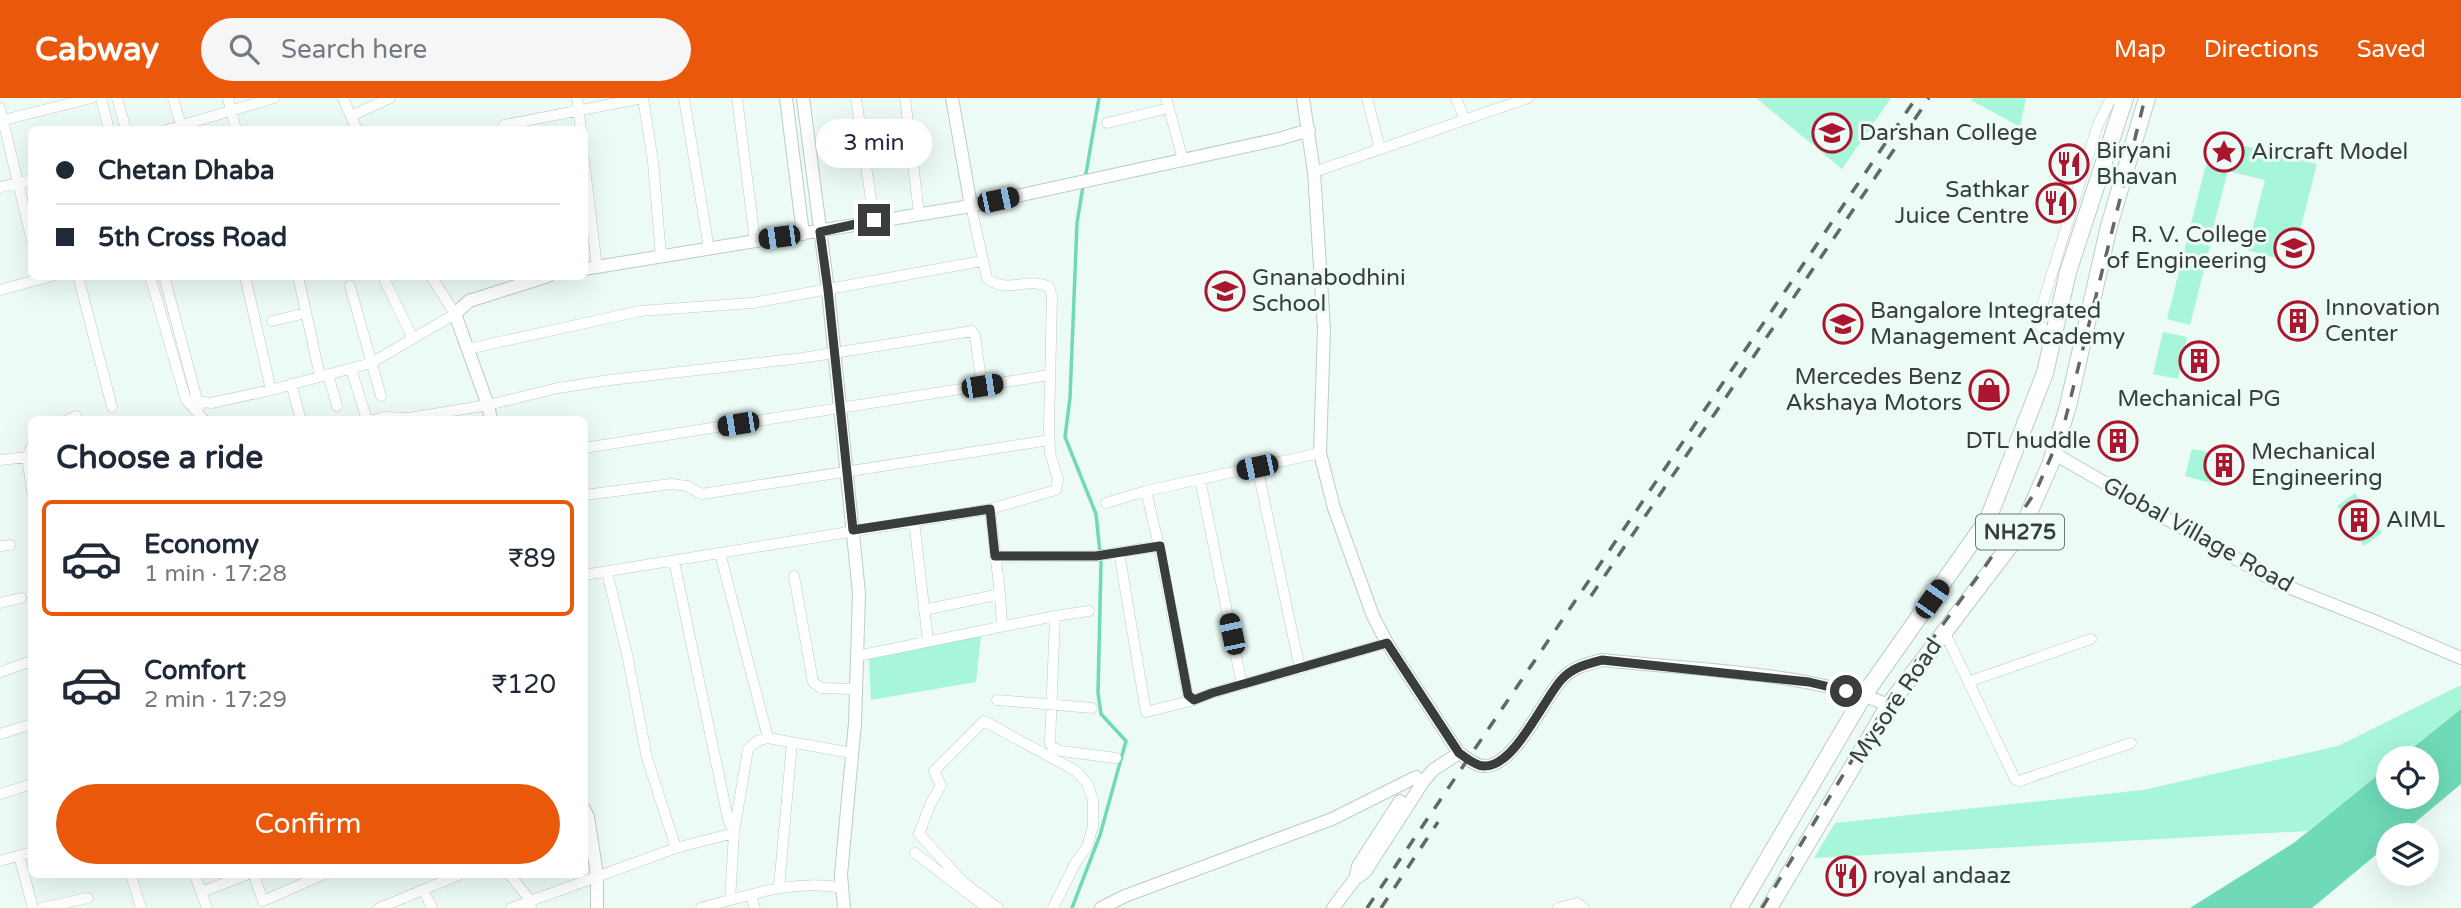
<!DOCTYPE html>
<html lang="en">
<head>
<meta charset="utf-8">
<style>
	body { margin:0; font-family:"Varela Round",sans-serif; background:#f6f6f7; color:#1f2937; height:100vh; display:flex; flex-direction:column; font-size:26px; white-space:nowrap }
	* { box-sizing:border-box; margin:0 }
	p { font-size:23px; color:#747a83 }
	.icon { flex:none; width:38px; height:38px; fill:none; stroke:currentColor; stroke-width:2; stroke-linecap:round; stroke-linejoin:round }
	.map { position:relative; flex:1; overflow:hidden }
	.sheet { position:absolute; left:28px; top:318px; width:560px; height:462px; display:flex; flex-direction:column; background:#fff; border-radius:10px; box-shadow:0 7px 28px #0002 }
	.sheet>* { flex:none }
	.guide { position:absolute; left:28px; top:28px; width:560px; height:154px; border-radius:10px; box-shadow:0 7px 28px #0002; display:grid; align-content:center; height:154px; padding:0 28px; background:#fff }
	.controls { position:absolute; left:2376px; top:648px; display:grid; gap:14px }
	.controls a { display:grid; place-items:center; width:63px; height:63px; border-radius:50%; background:#fff; box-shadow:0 7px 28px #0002; font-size:35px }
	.end { position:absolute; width:32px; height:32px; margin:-16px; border:9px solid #393e3c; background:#fff; box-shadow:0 0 0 4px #fff }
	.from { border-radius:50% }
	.bubble { position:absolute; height:49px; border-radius:24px; background:#fff; box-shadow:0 7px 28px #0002; font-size:23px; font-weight:600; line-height:49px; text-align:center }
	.car { position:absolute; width:21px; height:42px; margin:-21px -10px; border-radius:9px; box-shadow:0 0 5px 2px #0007; background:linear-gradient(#222 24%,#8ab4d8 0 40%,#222 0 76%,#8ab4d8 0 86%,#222 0) }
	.guide b { display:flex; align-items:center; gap:24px; height:66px; font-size:26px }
	.guide b+b { border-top:2px solid #e0e1e3 }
	.guide i { width:18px; height:18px; background:#1f2937 }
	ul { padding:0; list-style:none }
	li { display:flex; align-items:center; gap:21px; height:116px; margin:0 14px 10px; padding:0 14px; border:4px solid transparent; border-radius:10px }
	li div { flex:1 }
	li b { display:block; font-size:26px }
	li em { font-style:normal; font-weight:600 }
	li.on { border-color:#ea580c }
	li>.icon { width:63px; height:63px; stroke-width:1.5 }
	h2 { padding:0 28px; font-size:32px; line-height:84px }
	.button { display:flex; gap:14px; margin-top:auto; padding:14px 28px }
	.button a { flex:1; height:80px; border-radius:42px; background:#ea580c; color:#fff; font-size:28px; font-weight:600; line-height:80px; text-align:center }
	header { display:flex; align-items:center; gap:42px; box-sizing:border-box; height:98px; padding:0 35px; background:#ea580c; color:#fff }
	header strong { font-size:33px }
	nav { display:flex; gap:38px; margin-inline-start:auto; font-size:24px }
	.search { width:490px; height:63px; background:#f6f6f7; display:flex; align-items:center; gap:18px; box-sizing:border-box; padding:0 24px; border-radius:38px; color:#747a83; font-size:26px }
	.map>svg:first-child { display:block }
</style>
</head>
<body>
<header>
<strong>Cabway</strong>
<div class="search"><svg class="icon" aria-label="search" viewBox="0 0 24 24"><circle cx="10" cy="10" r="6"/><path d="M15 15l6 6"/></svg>Search here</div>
<nav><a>Map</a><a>Directions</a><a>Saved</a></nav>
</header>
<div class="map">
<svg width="2461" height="810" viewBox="0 0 2461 810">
	<rect width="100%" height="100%" fill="#ecfbf5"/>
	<path fill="#a7f6da" d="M1756,0H1891L1842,71Z
		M1973,0H2026L2020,29L1971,2Z
		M2213,40L2317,66L2292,164L2247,152L2265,82L2228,73L2212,134L2190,129Z
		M2187,142L2210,148L2190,227L2167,221Z
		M2163,234L2187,239L2178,281L2153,276Z
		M2192,351L2208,354L2205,365L2216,368L2211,385L2185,378Z
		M2355,395L2382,435L2364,448L2337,408Z
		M981,538L976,584L871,602L869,561Z
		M2461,587V611L2400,660H2389V668L2308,733L1814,760L1835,725L2143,692L2338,648Z"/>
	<path fill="#70dab8" d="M2461,611V686L2400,737H2389V746L2312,810H2190L2295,744L2389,668V698H2427V660H2400Z"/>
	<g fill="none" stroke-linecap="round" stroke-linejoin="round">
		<path stroke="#70dab8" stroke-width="3.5" d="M1085,81L1099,0
			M1072,810L1100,737L1126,643L1101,616L1098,595L1101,465L1096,416L1065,339L1070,300L1077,125L1083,88"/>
		<g stroke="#bdccc6" stroke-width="11">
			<path id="minor" d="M101,0L109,32
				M117,0L126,32
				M173,0L182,31
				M228,0L236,32
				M343,0L357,32
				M577,0L581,32
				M643,0L653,64L661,158
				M684,0L709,151
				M737,0L755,143
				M856,0L874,122
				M905,0L919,115
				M1166,0L1183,62
				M1367,0L1380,51
				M1456,0L1465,22
				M0,10L32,143
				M351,18L390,0
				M0,23L92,0
				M1107,25L1169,10
				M504,27L643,0
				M166,32L274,0
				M584,62L597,169
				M1314,74L1528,0
				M0,89L32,82
				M78,178L112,309
				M150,178L186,302L204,322
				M164,178L199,309
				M245,178L271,292
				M298,178L320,278
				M383,178L413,241
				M350,188L381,298
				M0,192L52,178
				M272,223L306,215
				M2053,241L2037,224L2097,29L2110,2L2121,0
				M468,251L640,213L752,205L982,163
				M351,271L367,322
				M328,276L337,308
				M291,286L301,322
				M186,302L211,305L271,292L371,265L455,216L431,178
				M67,322L76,318
				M372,322L384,319L409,320L488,307L558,290L610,282L802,260L972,233L975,238L982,288
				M32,348L27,359L32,393
				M584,350L1050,277
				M1320,355L1146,393L1159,448L1188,598L1194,602L1212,595L1387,545
				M0,362L27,359
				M1257,368L1300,571
				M1200,381L1242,587
				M584,397L671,386L687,388L702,396L1050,342
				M1106,405L1146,393
				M914,423L928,543
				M0,448L10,447
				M1119,454L1146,614L1194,602
				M720,455L768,640L852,655
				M995,459L1096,458L1159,448
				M674,463L728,721L734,735
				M607,474L627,556L647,660L676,750
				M584,477L990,411L1056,392L1058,381L1050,355L1049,329L1052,198L1049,189C1029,178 1006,197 987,180L971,108
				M794,478L813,584L821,590L856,591
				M1000,496L1002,528
				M0,505L21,500
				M924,512L1000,496L990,411
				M1055,518L1089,513
				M1944,533L2015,681L2019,683L2131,645
				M857,558L1055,518L1050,644L1052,649L1061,653L1116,660
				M0,574L32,563
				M1968,584L2091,541
				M997,602L1092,610
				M0,636L32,626
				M0,696L32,686
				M734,734L748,651L757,643L768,640
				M915,755L987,810
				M19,758L33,810
				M0,763L32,754
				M131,777L141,810
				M195,777L207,810
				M254,777L263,803L322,777
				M510,777L530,802L531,810
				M779,789L792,645
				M424,793L432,810
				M201,794L246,777
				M751,798L755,810
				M42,810L88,800
				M379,810L459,777
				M511,810L676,750L734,735L730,802
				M701,810C746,798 795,780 843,790
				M998,810L963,784L919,736L930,707L941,687L934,673L984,623L1076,673L1087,685L1093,702V728L1087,749L1076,764L1053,810
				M1558,810L1577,805L1584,810"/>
		</g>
		<g stroke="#bdccc6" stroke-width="14">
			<path id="tertiary" d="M786,0L803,136
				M803,0L828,192L859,495L855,625L841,777L844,810
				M952,0L971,108L1279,41L1309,32
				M1303,0L1314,74L1324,231L1320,355L1334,410L1373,518L1387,545L1459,655C1467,660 1474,667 1483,668C1514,671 1544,600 1562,581C1573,569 1587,566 1602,562C1695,572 1802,573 1889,607
				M584,171L971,108
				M491,322L488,307L455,216L469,203L548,178
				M2053,355L2278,485L2379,525L2461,560
				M584,711L588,719L597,777V810
				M1355,781L1358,768L1400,703
				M1101,810L1125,798L1332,721L1416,679
				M1333,810L1355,781L1365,774L1423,684L1433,672L1459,655"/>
		</g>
		<g stroke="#bdccc6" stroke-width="18">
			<path id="trunk" d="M1739,810L1864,597L1988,421L2045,275L2068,174L2125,0
				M1769,810L1889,607L2021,433L2050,367L2068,308L2109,128L2147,0"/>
		</g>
		<use href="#minor" stroke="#fff" stroke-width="10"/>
		<use href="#tertiary" stroke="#fff" stroke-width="12"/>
		<use href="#trunk" stroke="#fff" stroke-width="16"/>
		<path stroke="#616865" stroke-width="3.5" stroke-dasharray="12 12" stroke-linecap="butt" d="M1591,498L1929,0
			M1367,810L1916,0
			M1381,810L1438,724
			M1762,810L1893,595L1984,470L2036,393L2063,331L2145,0"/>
	</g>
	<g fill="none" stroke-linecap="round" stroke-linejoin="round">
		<path stroke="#393e3c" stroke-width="9" d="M874,122L820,134L828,192L853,432L990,411L995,458H1096L1160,448L1188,597L1194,602L1212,595L1387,545L1459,655C1467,660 1474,667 1483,668C1514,671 1544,600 1562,581C1573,569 1587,566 1602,562L1809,584L1846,593"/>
	</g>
	<defs>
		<g id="university-ring" transform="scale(2.0125)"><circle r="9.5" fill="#ecfbf5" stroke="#ab162e" stroke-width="1.5"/><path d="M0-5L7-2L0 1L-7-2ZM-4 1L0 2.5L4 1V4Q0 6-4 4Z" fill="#ab162e"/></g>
		<g id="sight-ring" transform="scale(2.0125)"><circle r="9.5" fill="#ecfbf5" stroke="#ab162e" stroke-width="1.5"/><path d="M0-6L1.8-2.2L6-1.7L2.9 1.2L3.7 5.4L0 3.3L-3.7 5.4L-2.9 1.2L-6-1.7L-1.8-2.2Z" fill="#ab162e"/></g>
		<g id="restaurant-ring" transform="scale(2.0125)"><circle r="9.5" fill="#ecfbf5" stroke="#ab162e" stroke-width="1.5"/><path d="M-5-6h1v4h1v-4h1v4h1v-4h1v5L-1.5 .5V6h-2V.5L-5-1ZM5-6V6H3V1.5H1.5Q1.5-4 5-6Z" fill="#ab162e"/></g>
		<g id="school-ring" transform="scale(2.0125)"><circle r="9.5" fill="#ecfbf5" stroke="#ab162e" stroke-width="1.5"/><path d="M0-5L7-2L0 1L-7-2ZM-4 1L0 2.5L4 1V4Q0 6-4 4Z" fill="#ab162e"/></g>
		<g id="building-ring" transform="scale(2.0125)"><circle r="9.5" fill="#ecfbf5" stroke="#ab162e" stroke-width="1.5"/><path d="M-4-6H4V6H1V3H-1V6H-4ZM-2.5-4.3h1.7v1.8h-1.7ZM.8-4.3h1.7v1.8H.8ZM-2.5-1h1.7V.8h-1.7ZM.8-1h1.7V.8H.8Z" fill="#ab162e"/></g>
		<g id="shop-ring" transform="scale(2.0125)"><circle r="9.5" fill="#ecfbf5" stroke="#ab162e" stroke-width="1.5"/><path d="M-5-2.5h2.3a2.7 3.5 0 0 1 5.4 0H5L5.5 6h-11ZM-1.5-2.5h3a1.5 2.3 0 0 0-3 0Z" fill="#ab162e"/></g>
	</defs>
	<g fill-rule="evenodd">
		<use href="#university-ring" x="1832" y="35"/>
		<use href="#sight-ring" x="2224" y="54"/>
		<use href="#restaurant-ring" x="2069" y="66"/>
		<use href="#restaurant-ring" x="2056" y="105"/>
		<use href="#university-ring" x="2294" y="150"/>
		<use href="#school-ring" x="1225" y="193"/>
		<use href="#building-ring" x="2298" y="223"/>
		<use href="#university-ring" x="1843" y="226"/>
		<use href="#building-ring" x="2199" y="263"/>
		<use href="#shop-ring" x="1989" y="292"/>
		<use href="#building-ring" x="2118" y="343"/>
		<use href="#building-ring" x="2224" y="367"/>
		<use href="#building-ring" x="2359" y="422"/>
		<use href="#restaurant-ring" x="1846" y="778"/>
	</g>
	<g text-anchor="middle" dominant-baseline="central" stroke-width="6" stroke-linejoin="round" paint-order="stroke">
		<rect fill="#ecfbf5" stroke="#6f7774" stroke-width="2" x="1976" y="416.5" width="88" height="35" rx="5"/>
		<g font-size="21" font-weight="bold" fill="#393e3c">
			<text x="2020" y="434">NH275</text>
		</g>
		<g font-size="23" fill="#393e3c" stroke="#ecfbf5" text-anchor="start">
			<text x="1859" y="35">Darshan College</text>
			<text x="2096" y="53">Biryani<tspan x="2096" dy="26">Bhavan</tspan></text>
			<text x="2251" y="54">Aircraft Model</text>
			<text x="2029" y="92" text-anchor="end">Sathkar<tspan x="2029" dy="26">Juice Centre</tspan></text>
			<text x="2267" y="137" text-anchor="end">R. V. College<tspan x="2267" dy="26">of Engineering</tspan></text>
			<text x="1252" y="180">Gnanabodhini<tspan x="1252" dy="26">School</tspan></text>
			<text x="2325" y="210">Innovation<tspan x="2325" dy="26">Center</tspan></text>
			<text x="1870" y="213">Bangalore Integrated<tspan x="1870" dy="26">Management Academy</tspan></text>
			<text x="1962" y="279" text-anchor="end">Mercedes Benz<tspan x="1962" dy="26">Akshaya Motors</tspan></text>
			<text x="2199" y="301" text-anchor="middle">Mechanical PG</text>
			<text x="2091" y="343" text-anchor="end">DTL huddle</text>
			<text x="2251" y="354">Mechanical<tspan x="2251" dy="26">Engineering</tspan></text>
			<text x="2386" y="422">AIML</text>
			<text x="1873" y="778">royal andaaz</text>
		</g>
		<g font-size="23" fill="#393e3c" stroke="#ecfbf5">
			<text transform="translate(2198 437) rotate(29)">Global Village Road</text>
			<text transform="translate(1896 603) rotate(-56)">Mysore Road</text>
		</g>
	</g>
</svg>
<div class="controls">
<a><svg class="icon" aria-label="locate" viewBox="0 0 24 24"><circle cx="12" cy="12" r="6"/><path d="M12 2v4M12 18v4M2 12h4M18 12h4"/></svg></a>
<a><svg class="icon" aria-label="layers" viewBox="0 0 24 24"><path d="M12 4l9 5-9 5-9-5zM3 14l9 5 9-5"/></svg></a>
</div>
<i class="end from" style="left:1846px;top:593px"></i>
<i class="end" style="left:874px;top:122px"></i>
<div class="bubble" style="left:816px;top:21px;width:116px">3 min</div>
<i class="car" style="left:998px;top:102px;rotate:78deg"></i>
<i class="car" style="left:779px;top:139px;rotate:262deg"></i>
<i class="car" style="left:982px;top:288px;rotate:81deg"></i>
<i class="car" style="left:738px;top:326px;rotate:261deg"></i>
<i class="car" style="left:1257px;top:369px;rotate:258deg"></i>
<i class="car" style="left:1932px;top:501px;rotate:35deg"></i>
<i class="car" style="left:1232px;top:536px;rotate:348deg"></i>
<div class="guide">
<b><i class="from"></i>Chetan Dhaba</b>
<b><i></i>5th Cross Road</b>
</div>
<section class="sheet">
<h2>Choose a ride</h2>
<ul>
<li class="on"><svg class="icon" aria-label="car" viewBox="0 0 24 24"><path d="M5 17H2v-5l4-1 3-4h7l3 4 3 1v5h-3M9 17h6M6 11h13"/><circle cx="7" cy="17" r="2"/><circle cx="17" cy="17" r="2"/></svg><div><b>Economy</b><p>1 min · 17:28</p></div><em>₹89</em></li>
<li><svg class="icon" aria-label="car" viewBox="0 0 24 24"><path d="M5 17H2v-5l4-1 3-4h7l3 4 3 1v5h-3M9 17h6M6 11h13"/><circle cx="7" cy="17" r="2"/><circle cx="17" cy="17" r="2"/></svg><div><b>Comfort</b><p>2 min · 17:29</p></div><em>₹120</em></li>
</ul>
<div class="button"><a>Confirm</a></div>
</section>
</div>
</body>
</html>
